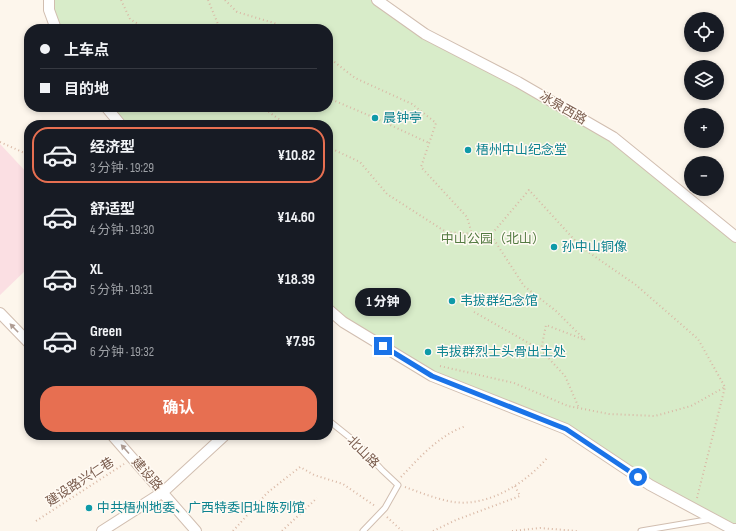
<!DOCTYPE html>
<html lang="zh">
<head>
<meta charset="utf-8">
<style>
	body { margin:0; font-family:"Sofia Sans Condensed","Noto Sans SC",sans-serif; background:#242831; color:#f1f3f6; height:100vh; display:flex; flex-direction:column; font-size:15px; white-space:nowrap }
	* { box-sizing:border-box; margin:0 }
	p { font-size:13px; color:#9ea1a6 }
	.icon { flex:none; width:22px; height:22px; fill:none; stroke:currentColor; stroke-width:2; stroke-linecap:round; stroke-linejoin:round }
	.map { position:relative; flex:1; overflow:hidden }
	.panel { position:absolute; left:24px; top:120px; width:309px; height:320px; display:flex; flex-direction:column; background:#171b24; border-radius:16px; box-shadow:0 2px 6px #0003 }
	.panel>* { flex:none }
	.guide { position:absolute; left:24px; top:24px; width:309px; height:88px; border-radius:16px; box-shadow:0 2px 6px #0003; display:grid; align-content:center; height:88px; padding:0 16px; background:#171b24 }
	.buttons { position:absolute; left:684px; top:12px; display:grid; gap:8px }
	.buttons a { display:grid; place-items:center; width:40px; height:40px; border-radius:50%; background:#171b24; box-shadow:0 2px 6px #0003; font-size:20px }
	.end { position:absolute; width:18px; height:18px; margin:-9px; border:5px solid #1a73e8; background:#fff; box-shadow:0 0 0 2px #fff }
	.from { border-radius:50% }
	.bubble { position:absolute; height:28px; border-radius:14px; background:#171b24; box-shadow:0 2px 6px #0003; font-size:13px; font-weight:700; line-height:28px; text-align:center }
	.guide b { display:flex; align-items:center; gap:14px; height:38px; font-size:15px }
	.guide b+b { border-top:1px solid #363941 }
	.guide i { width:10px; height:10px; background:#f1f3f6 }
	ul { padding:7px 0 0; list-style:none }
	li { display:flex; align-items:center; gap:12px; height:56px; margin:0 8px 6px; padding:0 8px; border:2px solid transparent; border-radius:16px }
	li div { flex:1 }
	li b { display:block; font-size:15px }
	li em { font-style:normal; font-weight:700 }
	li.on { border-color:#e76f51 }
	li>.icon { width:36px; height:36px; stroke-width:1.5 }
	.primary-button { display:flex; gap:8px; margin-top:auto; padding:8px 16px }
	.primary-button a { flex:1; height:46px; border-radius:16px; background:#e76f51; color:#fff; font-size:16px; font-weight:700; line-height:46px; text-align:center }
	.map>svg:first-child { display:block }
</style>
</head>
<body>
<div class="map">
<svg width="736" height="531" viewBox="0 0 736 531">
	<rect width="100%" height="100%" fill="#fdf6ec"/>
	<path fill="#fbdfe3" d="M0,144L29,175V267L0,295Z"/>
	<path fill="#d8ecc9" d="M49,0H377L425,34L613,137L736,237V526L732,529L566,429L432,376L328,309V125H121L106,107H328V29H56Z"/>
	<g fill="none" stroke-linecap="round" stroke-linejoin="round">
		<g stroke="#d1beb0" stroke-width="7">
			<path id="lane" d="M328,420L358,444L382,470L398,485L385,508L363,531
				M641,531L712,519"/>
		</g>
		<g stroke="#d1beb0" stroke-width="12">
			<path id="street" d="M49,0V10L56,29
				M377,0L425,34L518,82L613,137L736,237
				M106,107L121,125
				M328,309L343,322L432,376L566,429L650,485L732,529H736
				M0,313L29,343
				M112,435L196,531
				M102,531L163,492L225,435"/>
		</g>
		<path stroke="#d9b8a5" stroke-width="2" stroke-dasharray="1 3" stroke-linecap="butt" d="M121,0L130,19L146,29
			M208,0L220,29
			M225,0L237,12L274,23L285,29
			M328,57L355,78L412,104L436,123L421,167L467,217L472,234
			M328,98L375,118L429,143
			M262,107L287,125
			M0,142L29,155
			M328,147L360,162L387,194L446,232L491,235
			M474,312L541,350
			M440,366L514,383L568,406L609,414L655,416L691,406L725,387L698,339L636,285L581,247L529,190L491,235L524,286L556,311L585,340L546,325L541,350L565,376L579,408
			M401,477C420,457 439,435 466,426
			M405,487C421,493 437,499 453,502C489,507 526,483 548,457
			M697,498L725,387
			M387,517L402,531
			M36,521L124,464
			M233,531L267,493L300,467L314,475L343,484L375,506
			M282,531L317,498
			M433,531L456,520L520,496L515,486
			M512,531L540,528L577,531"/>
		<use href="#lane" stroke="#fff" stroke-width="5"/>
		<use href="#street" stroke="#fff" stroke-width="10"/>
	</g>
	<defs><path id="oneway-solid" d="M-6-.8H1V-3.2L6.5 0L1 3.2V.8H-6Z"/></defs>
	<g fill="#af9d94">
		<use href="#oneway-solid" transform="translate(14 328) rotate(-134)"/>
		<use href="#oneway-solid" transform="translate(125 449) rotate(-132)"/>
	</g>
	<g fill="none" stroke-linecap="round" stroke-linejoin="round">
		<path stroke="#1a73e8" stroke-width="5" d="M383,346L432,376L566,429L638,477"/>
	</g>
	<g fill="#0f9aa8" stroke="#fffaf3" stroke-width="1.5">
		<circle cx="375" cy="118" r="4"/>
		<circle cx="468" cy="150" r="4"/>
		<circle cx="554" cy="247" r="4"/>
		<circle cx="452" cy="301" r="4"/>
		<circle cx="428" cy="352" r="4"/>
		<circle cx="89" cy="508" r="4"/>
	</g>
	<g text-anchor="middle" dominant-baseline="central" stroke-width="3" stroke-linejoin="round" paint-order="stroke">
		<g font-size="13" fill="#7a5c4d" stroke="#fffaf3">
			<text transform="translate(563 108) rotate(30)">冰泉西路</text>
			<text transform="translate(363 452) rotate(45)">北山路</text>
			<text transform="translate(147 474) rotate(49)">建设路</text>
			<text transform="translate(80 482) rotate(-33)">建设路兴仁巷</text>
		</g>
		<g font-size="13" fill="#0d838f" stroke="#fffaf3" text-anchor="start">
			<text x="383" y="118">晨钟亭</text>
			<text x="476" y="150">梧州中山纪念堂</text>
			<text x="562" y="247">孙中山铜像</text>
			<text x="460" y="301">韦拔群纪念馆</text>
			<text x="436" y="352">韦拔群烈士头骨出土处</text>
			<text x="97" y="508">中共梧州地委、广西特委旧址陈列馆</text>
		</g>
		<g font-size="13" fill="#537a41" stroke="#fffaf3">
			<text x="493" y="239">中山公园（北山）</text>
		</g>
	</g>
</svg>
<div class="buttons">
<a><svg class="icon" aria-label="locate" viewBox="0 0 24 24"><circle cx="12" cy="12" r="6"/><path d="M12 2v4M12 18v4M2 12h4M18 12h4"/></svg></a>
<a><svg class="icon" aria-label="layers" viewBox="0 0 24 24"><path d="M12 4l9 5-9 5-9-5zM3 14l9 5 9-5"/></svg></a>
<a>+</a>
<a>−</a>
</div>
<i class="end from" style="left:638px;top:477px"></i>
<i class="end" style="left:383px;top:346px"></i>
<div class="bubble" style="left:355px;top:288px;width:56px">1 分钟</div>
<div class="guide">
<b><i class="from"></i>上车点</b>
<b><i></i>目的地</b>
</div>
<section class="panel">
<ul>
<li class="on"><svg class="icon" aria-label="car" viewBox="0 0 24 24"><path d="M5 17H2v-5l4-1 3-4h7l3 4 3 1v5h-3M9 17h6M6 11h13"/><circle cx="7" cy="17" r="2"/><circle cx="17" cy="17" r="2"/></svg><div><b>经济型</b><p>3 分钟 · 19:29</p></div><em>¥10.82</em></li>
<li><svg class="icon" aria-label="car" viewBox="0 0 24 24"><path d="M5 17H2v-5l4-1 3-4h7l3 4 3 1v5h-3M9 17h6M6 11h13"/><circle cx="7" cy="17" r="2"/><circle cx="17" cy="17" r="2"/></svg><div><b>舒适型</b><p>4 分钟 · 19:30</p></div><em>¥14.60</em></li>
<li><svg class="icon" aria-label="car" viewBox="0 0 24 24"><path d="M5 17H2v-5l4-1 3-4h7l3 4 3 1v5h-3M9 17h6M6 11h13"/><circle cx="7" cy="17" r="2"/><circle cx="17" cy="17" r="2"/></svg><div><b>XL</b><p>5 分钟 · 19:31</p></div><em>¥18.39</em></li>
<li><svg class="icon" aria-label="car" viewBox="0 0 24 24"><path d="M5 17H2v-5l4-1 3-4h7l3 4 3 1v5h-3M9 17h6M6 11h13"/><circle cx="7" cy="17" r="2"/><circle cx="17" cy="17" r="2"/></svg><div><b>Green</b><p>6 分钟 · 19:32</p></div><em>¥7.95</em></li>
</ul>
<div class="primary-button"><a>确认</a></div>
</section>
</div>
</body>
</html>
